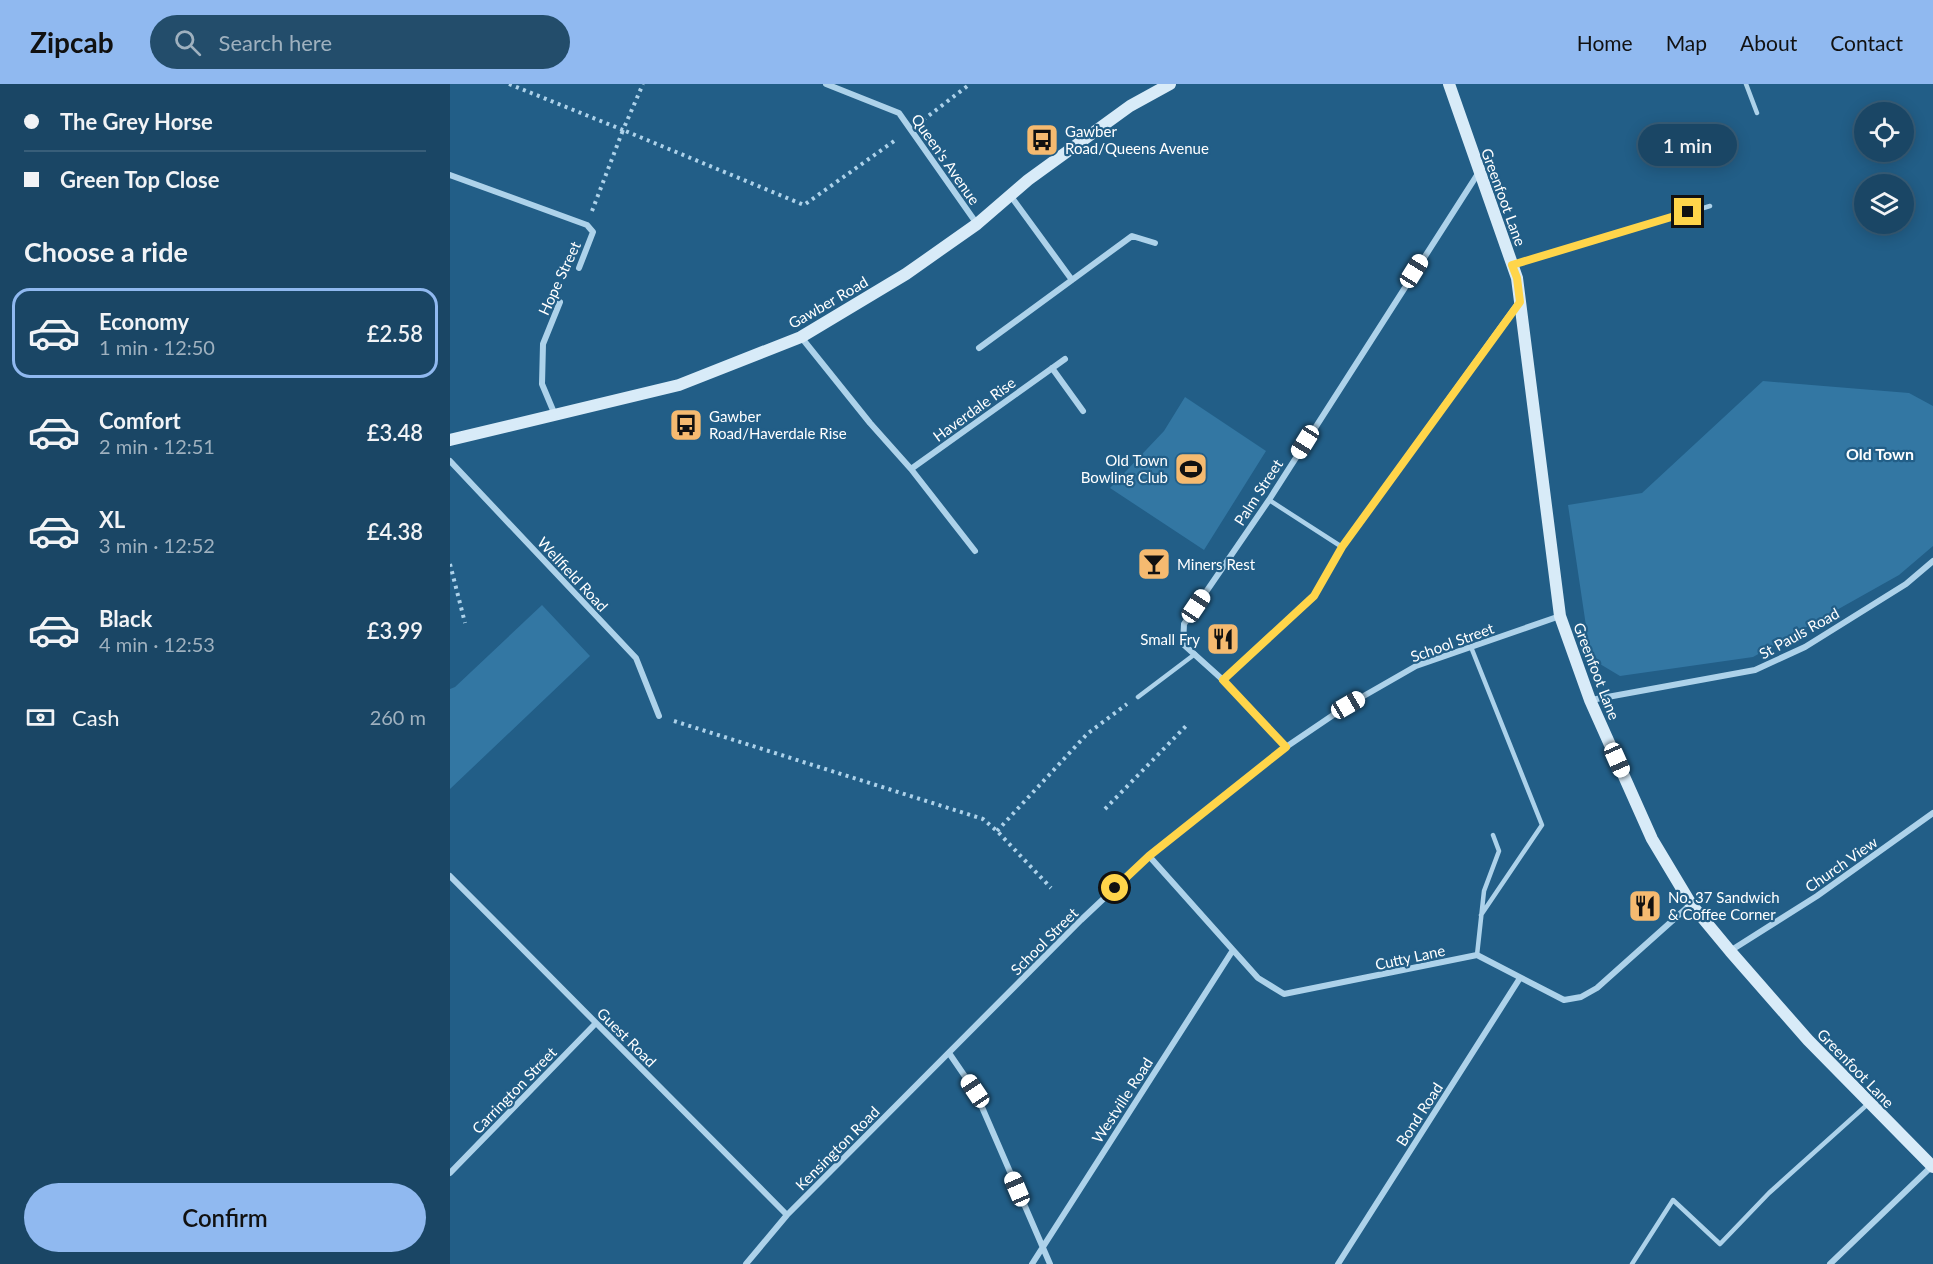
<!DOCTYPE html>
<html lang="en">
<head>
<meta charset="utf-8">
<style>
	body { margin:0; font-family:Lato,sans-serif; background:#234d6b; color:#f1f3f6; height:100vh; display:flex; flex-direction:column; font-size:22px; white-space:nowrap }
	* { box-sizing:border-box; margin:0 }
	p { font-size:20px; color:#9fb1bf }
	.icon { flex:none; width:33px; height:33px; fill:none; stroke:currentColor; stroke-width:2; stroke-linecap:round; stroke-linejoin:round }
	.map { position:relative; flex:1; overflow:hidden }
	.panel { display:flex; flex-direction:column; background:#1a4665; width:450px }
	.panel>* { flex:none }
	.top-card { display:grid; align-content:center; height:132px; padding:0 24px; background:#1a4665 }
	.controls { position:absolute; left:1404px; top:18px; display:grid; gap:12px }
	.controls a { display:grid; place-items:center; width:60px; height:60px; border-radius:50%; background:#1a4665; box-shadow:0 3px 15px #0003,0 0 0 2px #385e79; font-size:30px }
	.end { position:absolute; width:27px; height:27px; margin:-14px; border:8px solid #ffd54a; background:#111; box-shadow:0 0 0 3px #111 }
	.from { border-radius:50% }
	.bubble { position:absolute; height:42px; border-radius:21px; background:#1a4665; box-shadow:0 3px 15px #0003,0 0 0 2px #385e79; font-size:20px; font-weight:600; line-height:42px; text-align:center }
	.car { position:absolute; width:18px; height:36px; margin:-18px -9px; border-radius:8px; box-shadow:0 0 4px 2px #0007; background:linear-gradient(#fff 24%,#345 0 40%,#fff 0 76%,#345 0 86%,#fff 0) }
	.top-card b { display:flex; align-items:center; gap:21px; height:57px; font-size:22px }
	.top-card b+b { border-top:2px solid #385e79 }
	.top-card i { width:15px; height:15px; background:#f1f3f6 }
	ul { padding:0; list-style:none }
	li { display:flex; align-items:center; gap:18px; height:90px; margin:0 12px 9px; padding:0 12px; border:3px solid transparent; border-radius:18px }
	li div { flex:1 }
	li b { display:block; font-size:22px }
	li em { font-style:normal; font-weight:600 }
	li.active { border-color:#90b9f0 }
	li>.icon { width:54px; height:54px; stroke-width:1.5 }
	h2 { padding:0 24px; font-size:27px; line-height:72px }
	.pay { display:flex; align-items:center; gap:15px; height:66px; padding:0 24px; font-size:22px }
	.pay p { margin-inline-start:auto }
	.cta { display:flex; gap:12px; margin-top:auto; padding:12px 24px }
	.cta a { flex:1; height:69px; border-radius:36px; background:#90b9f0; color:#111; font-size:24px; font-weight:600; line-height:69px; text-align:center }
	header { display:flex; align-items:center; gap:36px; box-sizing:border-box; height:84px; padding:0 30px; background:#90b9f0; color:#111 }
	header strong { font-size:28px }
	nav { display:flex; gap:33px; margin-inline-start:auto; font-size:21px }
	.search { width:420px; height:54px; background:#234d6b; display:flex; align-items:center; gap:15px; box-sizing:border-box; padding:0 21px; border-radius:33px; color:#9fb1bf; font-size:22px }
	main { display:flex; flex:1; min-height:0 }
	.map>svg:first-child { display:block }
</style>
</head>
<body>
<header>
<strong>Zipcab</strong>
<div class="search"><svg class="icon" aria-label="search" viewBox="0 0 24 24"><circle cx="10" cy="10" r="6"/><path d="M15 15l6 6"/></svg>Search here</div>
<nav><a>Home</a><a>Map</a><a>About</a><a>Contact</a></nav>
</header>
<main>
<section class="panel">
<div class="top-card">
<b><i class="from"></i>The Grey Horse</b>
<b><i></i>Green Top Close</b>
</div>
<h2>Choose a ride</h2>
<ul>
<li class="active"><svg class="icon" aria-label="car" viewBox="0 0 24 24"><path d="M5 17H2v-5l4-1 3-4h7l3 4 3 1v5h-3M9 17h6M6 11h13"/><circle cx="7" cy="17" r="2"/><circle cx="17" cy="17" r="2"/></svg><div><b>Economy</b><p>1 min · 12:50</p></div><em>£2.58</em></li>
<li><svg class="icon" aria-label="car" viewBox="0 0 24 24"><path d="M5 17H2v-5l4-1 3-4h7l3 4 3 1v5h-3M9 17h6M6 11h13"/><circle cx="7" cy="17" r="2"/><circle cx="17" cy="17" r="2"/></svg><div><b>Comfort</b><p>2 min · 12:51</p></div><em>£3.48</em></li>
<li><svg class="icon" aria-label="car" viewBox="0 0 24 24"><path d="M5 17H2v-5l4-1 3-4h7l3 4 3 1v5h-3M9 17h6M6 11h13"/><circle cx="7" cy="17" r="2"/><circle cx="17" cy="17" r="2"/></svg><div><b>XL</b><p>3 min · 12:52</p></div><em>£4.38</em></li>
<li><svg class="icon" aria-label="car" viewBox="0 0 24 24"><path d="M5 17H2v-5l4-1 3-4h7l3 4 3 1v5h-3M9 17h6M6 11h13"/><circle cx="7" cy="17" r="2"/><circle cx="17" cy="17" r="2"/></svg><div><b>Black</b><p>4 min · 12:53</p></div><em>£3.99</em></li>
</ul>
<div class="pay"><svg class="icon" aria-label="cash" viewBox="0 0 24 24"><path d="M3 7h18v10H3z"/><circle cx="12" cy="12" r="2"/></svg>Cash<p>260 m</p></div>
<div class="cta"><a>Confirm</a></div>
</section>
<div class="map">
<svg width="1483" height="1180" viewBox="0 0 1483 1180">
	<rect width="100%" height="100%" fill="#225e87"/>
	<path fill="#3377a3" d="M1313,297L1459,309L1483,322V462L1449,491L1303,573L1170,592L1150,580L1139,562L1118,421L1192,409Z
		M735,313L816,367L754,466L660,404L714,347Z
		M92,521L140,572L0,705V605L5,603Z"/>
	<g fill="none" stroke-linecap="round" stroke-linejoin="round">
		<path stroke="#add2ea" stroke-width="4" stroke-dasharray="3 4.5" stroke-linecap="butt" d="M59,0L173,46L193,0
			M473,36L520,0
			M142,127L173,46L354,121L447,55
			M0,480L15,539
			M224,637L533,735L547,747L601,804
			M655,725L736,642
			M547,747L637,650L677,620"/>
		<path stroke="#add2ea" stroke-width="4.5" d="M1296,0L1307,29
			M1064,181L1260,122
			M819,416L892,463
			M1021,563L1092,741L1031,831
			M688,613L745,570
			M1027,871L1034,807L1049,767L1043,751
			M1182,1180L1223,1116L1270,1160L1319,1109L1419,1019"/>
		<path stroke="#add2ea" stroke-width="6" d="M376,0L449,29L527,140
			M0,91L137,141L143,148L129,184
			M560,111L622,196
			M351,253L420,339L461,385L615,275
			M529,264L682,152L705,159
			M602,284L633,327
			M105,331L92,300L93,260L110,218
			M0,377L186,574L209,632
			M461,385L525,467
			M773,596L864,512L892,463L1069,218
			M1141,616L1305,586L1355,563L1456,500L1483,477
			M836,663L773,596L733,560L734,540L819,416L1029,88
			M699,772L808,894L834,910L1027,871L1114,916L1131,913L1147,904L1241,820
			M0,792L337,1131
			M1280,867L1367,812L1483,729
			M499,969L525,1007L600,1180
			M0,1089L146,939
			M296,1180L337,1131L631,836L699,772L836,663L898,621L966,582L1110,532
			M582,1180L783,866
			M888,1180L1070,894
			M1380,1180L1482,1082"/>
		<path stroke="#d8ebf8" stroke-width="12" d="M999,0L1067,194L1110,532L1140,616L1202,755L1241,820L1280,867L1358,956L1483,1083
			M0,356L229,301L351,253L456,190L527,140L578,96L680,22L720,0"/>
	</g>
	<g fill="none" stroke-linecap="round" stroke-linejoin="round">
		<path stroke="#ffd54a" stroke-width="8" d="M665,804L699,772L836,663L773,596L864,512L892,463L1070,218L1067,194L1062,181L1238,128"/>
	</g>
	<defs>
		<g id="bus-square" transform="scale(1.725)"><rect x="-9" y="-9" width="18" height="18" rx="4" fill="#f5ba70" stroke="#225e87"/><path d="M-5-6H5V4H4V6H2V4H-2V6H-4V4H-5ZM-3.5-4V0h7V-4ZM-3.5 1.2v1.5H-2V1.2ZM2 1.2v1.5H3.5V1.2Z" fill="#111"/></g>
		<g id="stadium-square" transform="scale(1.725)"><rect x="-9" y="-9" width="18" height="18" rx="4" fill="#f5ba70" stroke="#225e87"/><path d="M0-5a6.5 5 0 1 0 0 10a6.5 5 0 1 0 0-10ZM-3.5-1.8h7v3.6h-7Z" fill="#111"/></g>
		<g id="bar-square" transform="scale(1.725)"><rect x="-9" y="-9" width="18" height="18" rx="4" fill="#f5ba70" stroke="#225e87"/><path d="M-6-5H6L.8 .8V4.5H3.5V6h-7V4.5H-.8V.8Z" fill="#111"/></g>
		<g id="restaurant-square" transform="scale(1.725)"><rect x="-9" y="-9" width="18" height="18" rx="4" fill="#f5ba70" stroke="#225e87"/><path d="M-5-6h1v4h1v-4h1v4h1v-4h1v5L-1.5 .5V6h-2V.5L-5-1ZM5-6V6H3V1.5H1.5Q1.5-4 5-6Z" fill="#111"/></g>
	</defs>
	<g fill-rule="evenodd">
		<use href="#bus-square" x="592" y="56"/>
		<use href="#bus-square" x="236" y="341"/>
		<use href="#stadium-square" x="741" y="385"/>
		<use href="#bar-square" x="704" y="480"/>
		<use href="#restaurant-square" x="773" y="555"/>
		<use href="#restaurant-square" x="1195" y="822"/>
	</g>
	<g text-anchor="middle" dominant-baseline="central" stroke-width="4.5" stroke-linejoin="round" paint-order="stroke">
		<g font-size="15" fill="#fff" stroke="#225e87" text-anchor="start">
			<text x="615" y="47">Gawber<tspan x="615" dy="17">Road/Queens Avenue</tspan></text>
			<text x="259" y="332">Gawber<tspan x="259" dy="17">Road/Haverdale Rise</tspan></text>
			<text x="718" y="376" text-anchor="end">Old Town<tspan x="718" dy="17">Bowling Club</tspan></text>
			<text x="727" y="480">Miners Rest</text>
			<text x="750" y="555" text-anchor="end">Small Fry</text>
			<text x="1218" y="813">No. 37 Sandwich<tspan x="1218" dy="17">&amp; Coffee Corner</tspan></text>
		</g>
		<g font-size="15" fill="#fff" stroke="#225e87">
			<text transform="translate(496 75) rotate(55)">Queen's Avenue</text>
			<text transform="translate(1054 113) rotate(70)">Greenfoot Lane</text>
			<text transform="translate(109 194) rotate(-65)">Hope Street</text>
			<text transform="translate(378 218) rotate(-30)">Gawber Road</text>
			<text transform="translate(524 325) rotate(-36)">Haverdale Rise</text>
			<text transform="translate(808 408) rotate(-57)">Palm Street</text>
			<text transform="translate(123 490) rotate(47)">Wellfield Road</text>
			<text transform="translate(1349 549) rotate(-29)">St Pauls Road</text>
			<text transform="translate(1002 558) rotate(-20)">School Street</text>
			<text transform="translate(1147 587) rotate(69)">Greenfoot Lane</text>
			<text transform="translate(1391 780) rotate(-35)">Church View</text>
			<text transform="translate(594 857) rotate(-45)">School Street</text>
			<text transform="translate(960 873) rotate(-12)">Cutty Lane</text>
			<text transform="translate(177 953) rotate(45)">Guest Road</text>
			<text transform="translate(1406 984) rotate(46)">Greenfoot Lane</text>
			<text transform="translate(64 1006) rotate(-46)">Carrington Street</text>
			<text transform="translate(672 1016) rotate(-57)">Westville Road</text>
			<text transform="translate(969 1030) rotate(-57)">Bond Road</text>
			<text transform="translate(387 1064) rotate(-45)">Kensington Road</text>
		</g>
		<g font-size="16" font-weight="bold" fill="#fff" stroke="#225e87">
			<text x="1430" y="369">Old Town</text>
		</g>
	</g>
</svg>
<div class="controls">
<a><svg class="icon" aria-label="locate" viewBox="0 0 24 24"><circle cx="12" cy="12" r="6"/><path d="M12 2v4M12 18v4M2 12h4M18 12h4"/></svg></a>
<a><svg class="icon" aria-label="layers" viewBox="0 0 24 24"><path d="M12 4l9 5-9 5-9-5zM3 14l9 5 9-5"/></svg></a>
</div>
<i class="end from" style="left:665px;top:804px"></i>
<i class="end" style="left:1238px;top:128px"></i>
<div class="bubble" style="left:1188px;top:40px;width:99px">1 min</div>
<i class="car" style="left:964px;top:187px;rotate:32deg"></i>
<i class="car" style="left:855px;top:358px;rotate:212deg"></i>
<i class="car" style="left:746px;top:522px;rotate:34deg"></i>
<i class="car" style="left:898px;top:621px;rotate:60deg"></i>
<i class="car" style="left:1167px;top:676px;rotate:156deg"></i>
<i class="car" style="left:525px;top:1007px;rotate:326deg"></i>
<i class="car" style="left:567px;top:1105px;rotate:337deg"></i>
</div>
</main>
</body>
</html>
